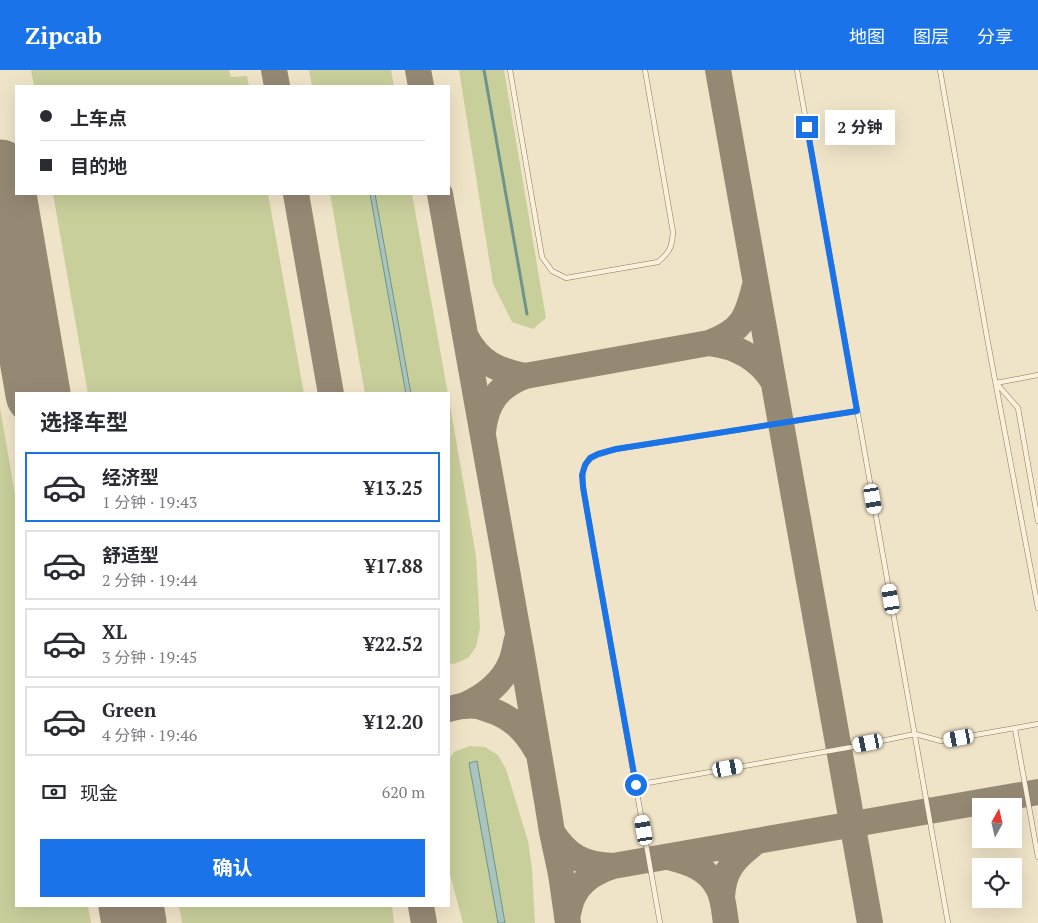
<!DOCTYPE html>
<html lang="zh">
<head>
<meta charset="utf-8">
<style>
	body { margin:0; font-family:"PT Serif","Noto Sans SC",serif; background:#f2f2f3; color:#2b2b33; height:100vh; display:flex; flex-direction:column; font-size:19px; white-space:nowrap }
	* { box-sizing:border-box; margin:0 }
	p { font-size:16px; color:#7c7c81 }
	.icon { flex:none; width:28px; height:28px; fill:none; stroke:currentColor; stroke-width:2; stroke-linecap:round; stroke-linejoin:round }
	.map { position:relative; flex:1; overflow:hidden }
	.side { position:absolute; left:15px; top:322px; width:435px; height:515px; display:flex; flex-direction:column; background:#fff; border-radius:0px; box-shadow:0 5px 20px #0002 }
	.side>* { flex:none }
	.top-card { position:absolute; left:15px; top:15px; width:435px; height:110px; border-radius:0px; box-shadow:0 5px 20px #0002; display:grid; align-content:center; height:110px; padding:0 25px; background:#fff }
	.needle { width:32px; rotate:8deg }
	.tools { position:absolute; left:972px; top:728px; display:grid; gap:10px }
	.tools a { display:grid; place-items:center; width:50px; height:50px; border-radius:0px; background:#fff; box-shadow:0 5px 20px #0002; font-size:25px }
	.end { position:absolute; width:22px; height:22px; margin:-11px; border:6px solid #1a73e8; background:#fff; box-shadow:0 0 0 2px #fff }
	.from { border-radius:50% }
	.bubble { position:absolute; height:35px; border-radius:0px; background:#fff; box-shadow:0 5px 20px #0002; font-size:16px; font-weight:700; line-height:35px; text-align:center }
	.car { position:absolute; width:15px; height:30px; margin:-15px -8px; border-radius:6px; box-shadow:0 0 4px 1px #0007; background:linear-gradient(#fff 24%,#345 0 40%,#fff 0 76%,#345 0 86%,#fff 0) }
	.top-card b { display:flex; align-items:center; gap:18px; height:48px; font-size:19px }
	.top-card b+b { border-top:1px solid #e1e1e2 }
	.top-card i { width:12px; height:12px; background:#2b2b33 }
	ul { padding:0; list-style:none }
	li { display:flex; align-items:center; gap:15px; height:70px; margin:0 10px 8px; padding:0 15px; border:2px solid #e1e1e2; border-radius:0px }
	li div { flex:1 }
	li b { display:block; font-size:19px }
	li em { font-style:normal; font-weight:700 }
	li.active { border-color:#1a73e8 }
	li>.icon { width:45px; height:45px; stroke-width:1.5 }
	h2 { padding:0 25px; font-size:22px; line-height:60px }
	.pay { display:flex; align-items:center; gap:12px; height:55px; padding:0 25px; font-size:19px }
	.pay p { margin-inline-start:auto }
	.action { display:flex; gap:10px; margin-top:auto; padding:10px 25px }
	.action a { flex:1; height:58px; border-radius:0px; background:#1a73e8; color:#fff; font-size:20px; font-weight:700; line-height:58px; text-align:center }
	header { display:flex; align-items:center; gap:30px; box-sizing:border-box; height:70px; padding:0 25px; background:#1a73e8; color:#fff }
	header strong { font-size:24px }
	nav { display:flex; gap:28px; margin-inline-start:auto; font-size:18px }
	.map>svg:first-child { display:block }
</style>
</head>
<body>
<header>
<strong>Zipcab</strong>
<nav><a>地图</a><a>图层</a><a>分享</a></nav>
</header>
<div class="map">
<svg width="1038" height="853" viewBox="0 0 1038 853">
	<rect width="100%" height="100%" fill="#f0e4c8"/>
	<path fill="#c9cf9b" d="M31,0H229L231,7L247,6L249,16H34Z
		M309,0H391L394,16H312Z
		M459,0H504L546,248L533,259L512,252L493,214Z
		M53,124H268L304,324H88Z
		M330,124H412L448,324H365Z
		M449,329L476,486L480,558L476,577L468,588L454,594L449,593Z
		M0,338L16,430V836H88L91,853H0Z
		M469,676L485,677L498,685L506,699L528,771L532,799L535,853H463L449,801V689L454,682Z
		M179,836H392L394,853H182Z"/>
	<path fill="#a9c4bc" stroke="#6f938a" d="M370,124H375L411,324H406Z
		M477,691L505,853H498L469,693Z"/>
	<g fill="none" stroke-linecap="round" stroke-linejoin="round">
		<path stroke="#6f938a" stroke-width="3" d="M484,0L527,244"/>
		<path stroke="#968974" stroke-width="26" d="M274,0L277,16
			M418,0L421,16
			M718,0L870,853
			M296,124L331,324
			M440,124L522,585L547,731L552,762L561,804L568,853
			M466,267C479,292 498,301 525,306
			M709,273C736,276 758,287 773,311
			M483,362C486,333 498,316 525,306L709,273C742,261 747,248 755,215
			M465,635C484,627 503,612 511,592C514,585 515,576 517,569
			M449,639C454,638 459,636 464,636C472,635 480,636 487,639C511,646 525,660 537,681
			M552,762C568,787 584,795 613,796
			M668,787C688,792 708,798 718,818C724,828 724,842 726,853
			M722,828C723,799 735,788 757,771
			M421,836L424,853
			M567,847C569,841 570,833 573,827C580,811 597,801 613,796L1038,722"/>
		<path stroke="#968974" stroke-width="65" d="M0,102L38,324
			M131,836L134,853"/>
		<g stroke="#8d765c" stroke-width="5.5">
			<path id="lane" d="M510,0L542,187L552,201L566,208L658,192C670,182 672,177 673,162L645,0
				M797,0L948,853
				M940,0L988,273L1038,538
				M996,313L1038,305
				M997,314L1018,338L1038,451
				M1015,659L1038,787
				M636,715L852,677L915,664L941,671L1038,654
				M660,853L584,423C579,391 587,386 617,379L857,341"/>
		</g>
		<use href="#lane" stroke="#faf1dc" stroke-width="4.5"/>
	</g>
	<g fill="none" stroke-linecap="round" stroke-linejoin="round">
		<path stroke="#1a73e8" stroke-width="6" d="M636,715L594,481L583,417L582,405L585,395L590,388L598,384L616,379L857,341L807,57"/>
	</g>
</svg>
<div class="tools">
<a><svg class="needle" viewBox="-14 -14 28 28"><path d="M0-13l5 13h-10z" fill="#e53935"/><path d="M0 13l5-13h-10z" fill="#7c7c81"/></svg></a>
<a><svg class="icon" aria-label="locate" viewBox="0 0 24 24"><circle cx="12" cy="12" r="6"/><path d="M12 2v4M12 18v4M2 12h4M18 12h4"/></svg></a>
</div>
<i class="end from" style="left:636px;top:715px"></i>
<i class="end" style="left:807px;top:57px"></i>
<div class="bubble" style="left:825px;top:40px;width:70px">2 分钟</div>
<i class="car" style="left:873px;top:429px;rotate:170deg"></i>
<i class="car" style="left:891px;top:529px;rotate:350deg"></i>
<i class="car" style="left:959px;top:668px;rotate:260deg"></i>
<i class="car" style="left:868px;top:673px;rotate:259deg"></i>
<i class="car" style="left:728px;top:698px;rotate:80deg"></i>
<i class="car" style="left:644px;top:760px;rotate:350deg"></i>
<div class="top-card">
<b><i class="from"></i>上车点</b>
<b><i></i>目的地</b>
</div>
<section class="side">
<h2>选择车型</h2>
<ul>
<li class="active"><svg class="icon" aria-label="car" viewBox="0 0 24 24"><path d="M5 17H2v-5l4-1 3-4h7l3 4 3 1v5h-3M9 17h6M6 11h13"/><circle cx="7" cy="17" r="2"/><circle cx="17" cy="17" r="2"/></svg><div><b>经济型</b><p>1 分钟 · 19:43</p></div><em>¥13.25</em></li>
<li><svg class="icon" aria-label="car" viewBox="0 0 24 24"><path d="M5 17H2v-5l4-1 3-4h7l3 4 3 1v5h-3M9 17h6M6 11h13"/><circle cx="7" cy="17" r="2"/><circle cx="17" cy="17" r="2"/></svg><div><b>舒适型</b><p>2 分钟 · 19:44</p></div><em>¥17.88</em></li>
<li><svg class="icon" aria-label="car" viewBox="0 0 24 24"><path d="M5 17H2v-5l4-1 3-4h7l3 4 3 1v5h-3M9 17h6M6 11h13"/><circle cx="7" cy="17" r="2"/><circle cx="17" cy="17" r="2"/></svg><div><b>XL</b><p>3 分钟 · 19:45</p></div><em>¥22.52</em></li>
<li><svg class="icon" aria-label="car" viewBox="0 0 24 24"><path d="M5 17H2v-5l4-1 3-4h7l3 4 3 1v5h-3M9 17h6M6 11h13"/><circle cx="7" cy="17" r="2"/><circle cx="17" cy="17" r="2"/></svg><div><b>Green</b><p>4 分钟 · 19:46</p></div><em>¥12.20</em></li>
</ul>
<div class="pay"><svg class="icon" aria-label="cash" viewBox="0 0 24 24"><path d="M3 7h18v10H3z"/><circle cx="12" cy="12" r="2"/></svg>现金<p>620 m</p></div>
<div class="action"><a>确认</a></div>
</section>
</div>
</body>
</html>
